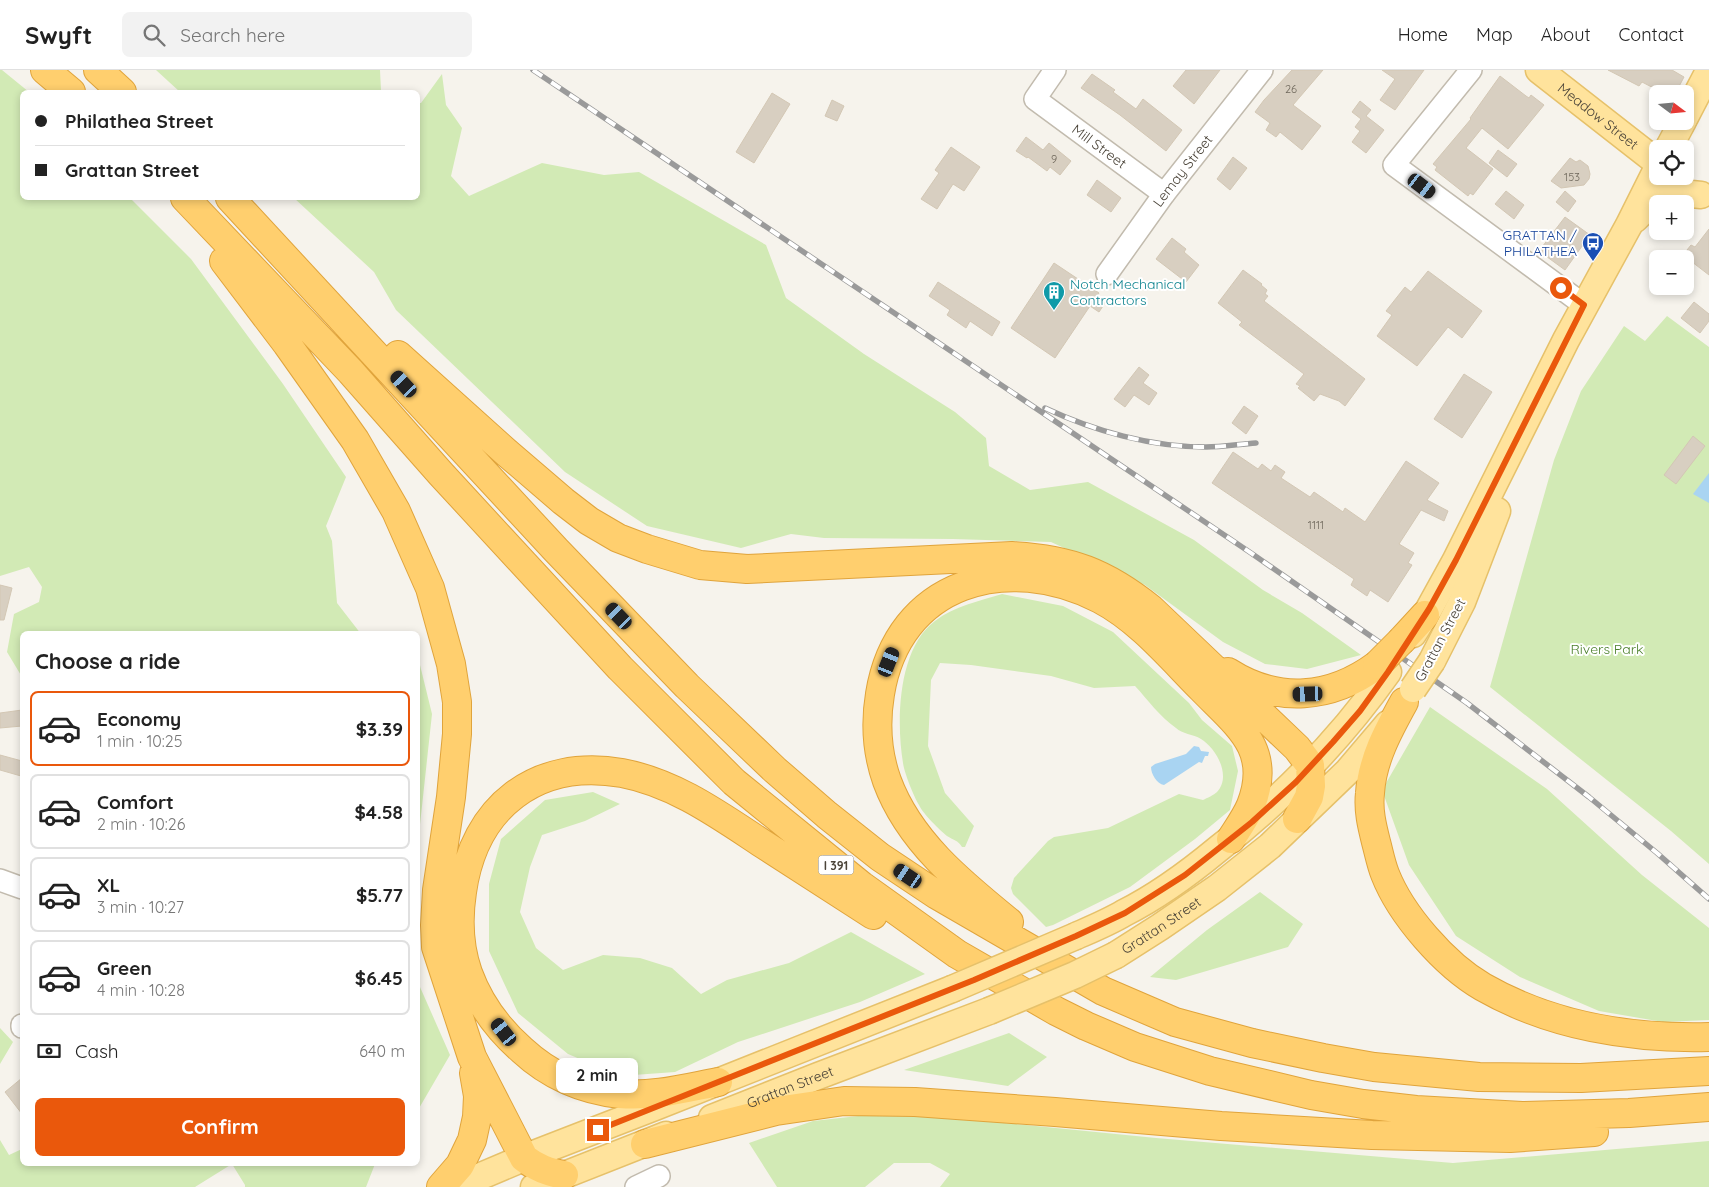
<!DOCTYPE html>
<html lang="en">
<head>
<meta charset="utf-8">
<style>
	body { margin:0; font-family:Quicksand,sans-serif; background:#f2f2f2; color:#222; height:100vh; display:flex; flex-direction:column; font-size:19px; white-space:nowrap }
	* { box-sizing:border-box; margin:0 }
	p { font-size:16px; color:#767676 }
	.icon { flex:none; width:28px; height:28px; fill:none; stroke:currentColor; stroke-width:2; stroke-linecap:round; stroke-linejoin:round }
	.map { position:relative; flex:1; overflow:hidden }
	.side { position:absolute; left:20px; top:561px; width:400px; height:535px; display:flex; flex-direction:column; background:#fff; border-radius:8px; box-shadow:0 2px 8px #0003 }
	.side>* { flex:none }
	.banner { position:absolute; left:20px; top:20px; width:400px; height:110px; border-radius:8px; box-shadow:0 2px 8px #0003; display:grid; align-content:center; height:110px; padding:0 15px; background:#fff }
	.needle { width:32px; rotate:106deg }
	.fabs { position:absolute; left:1649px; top:15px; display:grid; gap:10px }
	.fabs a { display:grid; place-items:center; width:45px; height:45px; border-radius:8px; background:#fff; box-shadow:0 2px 8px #0003; font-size:25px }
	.end { position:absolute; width:22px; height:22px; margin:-11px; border:6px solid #ea580c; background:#fff; box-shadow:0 0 0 2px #fff }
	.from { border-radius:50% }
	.bubble { position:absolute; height:35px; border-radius:8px; background:#fff; box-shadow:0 2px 8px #0003; font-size:16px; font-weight:700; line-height:35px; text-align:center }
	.car { position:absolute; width:15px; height:30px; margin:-15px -8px; border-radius:6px; box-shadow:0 0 4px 1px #0007; background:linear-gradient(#222 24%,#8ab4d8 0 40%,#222 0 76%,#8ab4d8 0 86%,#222 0) }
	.banner b { display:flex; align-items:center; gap:18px; height:48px; font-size:19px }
	.banner b+b { border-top:1px solid #e0e0e0 }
	.banner i { width:12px; height:12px; background:#222 }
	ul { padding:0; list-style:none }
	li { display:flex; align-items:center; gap:15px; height:75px; margin:0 10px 8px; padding:0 5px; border:2px solid #e0e0e0; border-radius:8px }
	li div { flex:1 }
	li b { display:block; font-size:19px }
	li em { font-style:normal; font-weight:700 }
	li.active { border-color:#ea580c }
	li>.icon { width:45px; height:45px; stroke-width:1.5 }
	h2 { padding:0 15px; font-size:22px; line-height:60px }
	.pay { display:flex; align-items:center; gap:12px; height:55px; padding:0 15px; font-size:19px }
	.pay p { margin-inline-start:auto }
	.action { display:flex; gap:10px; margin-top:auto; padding:10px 15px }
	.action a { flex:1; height:58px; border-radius:8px; background:#ea580c; color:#fff; font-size:20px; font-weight:700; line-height:58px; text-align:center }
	header { display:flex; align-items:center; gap:30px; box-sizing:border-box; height:70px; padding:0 25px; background:#fff; border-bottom:1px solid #e0e0e0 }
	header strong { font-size:24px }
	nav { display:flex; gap:28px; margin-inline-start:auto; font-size:18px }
	.search { width:350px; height:45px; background:#f2f2f2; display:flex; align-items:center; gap:12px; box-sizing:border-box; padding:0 18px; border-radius:8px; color:#767676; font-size:19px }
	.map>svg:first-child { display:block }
</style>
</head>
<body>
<header>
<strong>Swyft</strong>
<div class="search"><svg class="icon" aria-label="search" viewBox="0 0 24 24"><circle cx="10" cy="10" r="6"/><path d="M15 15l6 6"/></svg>Search here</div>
<nav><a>Home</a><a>Map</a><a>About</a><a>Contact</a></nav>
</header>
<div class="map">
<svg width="1709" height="1117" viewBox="0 0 1709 1117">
	<rect width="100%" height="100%" fill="#f6f3ec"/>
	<path fill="#d2eab5" d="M0,0H2L29,22H22V128H130L191,189L283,314L346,407L326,456L332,471L337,533L361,564H22V607L7,582L14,544L39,532L42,517L29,497L0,506Z
		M156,0H380L381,21L385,22H180Z
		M442,4L446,35L462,58L451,106L469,126L542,93L604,105L639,102L766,175L786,228L864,284L955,342L986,368L989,396L1030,420L1088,412L1194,470L1263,520L1302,543L1361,585L1307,599L1265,594L1223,572L1145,515L1051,472L953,469L824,468L791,464L741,478L647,456L565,402L396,240L374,202L294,128H418V33H421Z
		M1667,246L1709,277V794L1671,761L1490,617L1554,390L1581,321L1624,256L1645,271Z
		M1002,524L1063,536L1113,562L1189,633L1202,650L1232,676L1238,701L1230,740L1195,769L1130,817L1053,855L1046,857L1013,824L1011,818L1014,808L1048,771L1054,767L1108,758L1179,724L1203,730C1207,728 1214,725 1217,722C1232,706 1216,678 1201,669C1193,664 1182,664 1176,658C1160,647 1148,630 1135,616L1094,618L1051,606L971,595L940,593L931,610L928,676L945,723L974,756L965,777H962C958,770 953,770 947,766C940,760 923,744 919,735C914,727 904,702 903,693C896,651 898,578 935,551C954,536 980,531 1002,524Z
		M418,594L420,595L432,644L418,773Z
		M1430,637L1547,719L1642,805L1709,858V950L1663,952L1599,941L1520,907L1456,866L1409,795L1382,720Z
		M593,722L620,734L585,751L542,765L530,797L520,842L536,878L563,900L603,885L640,888L672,898L701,924L727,910L789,893L851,862L925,904L860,932L738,972L675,1002L620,1006L568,984L518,943L489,881V814L501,769L545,730Z
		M1260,822L1303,854L1288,877L1176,910L1150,907L1207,860Z
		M418,882L420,917L450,985L418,1040Z
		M0,958L13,972L0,994Z
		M1009,963L1047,987L1008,1016L904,1000Z
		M894,1042L1156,1068L1453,1093L1709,1071V1117H940L950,1104L930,1093H894L865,1117H777L749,1073L813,1051Z
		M0,1070L9,1085L22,1079V1094H232L195,1117H0Z
		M232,1094H375L366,1117H245V1115Z"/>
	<path fill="#a9d4f2" d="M1709,403V433L1693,424Z
		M1194,676L1199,677L1201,681L1209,682L1208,686H1205L1202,693L1199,692L1164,715C1157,714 1151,704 1151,697L1155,694L1186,684Z"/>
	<path fill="#d8cfc1" stroke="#d3c7b4" d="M1186,0H1220L1194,34L1173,16Z
		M1292,0H1323L1293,35L1321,56L1302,80L1280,62L1276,67L1266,60L1270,53L1255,42L1264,30Z
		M1382,0H1424L1395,40L1380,30L1395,9Z
		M1608,0H1672L1684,7L1675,24H1665L1642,12L1639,16Z
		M1092,4L1115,20L1113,22L1136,39L1143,29L1182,60L1166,81L1120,45L1081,18Z
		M1500,6L1526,26L1529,28L1531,25L1544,35L1508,79L1482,58L1466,78L1493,99L1473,125L1470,123L1468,126L1435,100L1437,97L1433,94L1471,49L1470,48Z
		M772,23L790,34L754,93L736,82Z
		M832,30L844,36L837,51L825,46Z
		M1360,31L1371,40L1366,46L1384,60L1366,83L1352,72L1360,61L1355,57L1361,49L1352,42Z
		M1026,67L1043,80L1049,73L1071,91L1060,105L1050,97L1047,101L1028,87L1027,88L1016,81Z
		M951,77L980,97L964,121L953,114L937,139L921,129L939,103L935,100Z
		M1498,80L1517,94L1507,107L1489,93Z
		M1233,87L1247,98L1230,120L1217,109Z
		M1570,88L1576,92L1580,90L1588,96L1590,104L1589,109L1584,115L1561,118L1551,111Z
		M1097,110L1121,128L1111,142L1087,125Z
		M1506,121L1524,135L1514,149L1495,134Z
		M1565,121L1576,131L1568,142L1556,132Z
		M1565,147L1590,165L1565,200L1539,181Z
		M1709,159V205L1683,185L1691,175L1695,177Z
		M1172,168L1186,179L1184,182L1199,195L1186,212L1156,189Z
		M1054,193L1099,223L1096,227L1105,233L1099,242L1090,236L1055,288L1011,258Z
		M1243,200L1262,214L1261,215L1267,220L1265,224L1268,226L1264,231L1365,309L1345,336L1339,331L1320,324L1314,331L1298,318L1300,316L1296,314L1304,304L1239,255L1242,252L1218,233Z
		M1428,201L1482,241L1462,268L1448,257L1417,296L1377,266L1392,245L1386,241L1405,217L1411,222Z
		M938,212L1000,252L992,266L970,251L966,258L947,245L950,240L929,226Z
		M1694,232L1709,244V251L1700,263L1681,248Z
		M1139,297L1149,305L1143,313L1157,323L1149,335L1134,325L1125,337L1114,329Z
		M1464,304L1492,322L1462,368L1434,349Z
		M1244,336L1258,346L1246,364L1232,353Z
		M1693,366L1705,376L1676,414L1664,405Z
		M1233,382L1258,399L1262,394L1271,401L1275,395L1285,402L1281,408L1310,427L1314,422L1343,442L1345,438L1365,452L1406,391L1439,413L1427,430L1448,441L1444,451L1421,440L1399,474L1414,483L1408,493L1412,495L1388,532L1370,520L1367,526L1351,515L1354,509L1212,413Z
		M0,515L12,518L4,550H0Z
		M22,640V656L0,658V643Z
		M0,685L22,691L21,706L0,700Z
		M22,1008V1044L5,1022Z"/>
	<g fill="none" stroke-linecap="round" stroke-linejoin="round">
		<g stroke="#c2bbae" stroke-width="24">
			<g id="minor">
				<path id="s1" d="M1055,0L1035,29L1164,124"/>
				<path d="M1471,0L1394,95L1584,235"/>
				<path id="s2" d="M1107,204L1164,124L1262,0"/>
				<path d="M0,810L22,818"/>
				<path d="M22,957V955"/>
				<path d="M636,1117L659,1106"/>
			</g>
		</g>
		<g stroke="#e6c16a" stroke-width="29">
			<g id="major">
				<path id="s3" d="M1539,0L1658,93"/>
				<path d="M1685,47L1709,1"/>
				<path d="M1668,79L1683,51"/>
				<path d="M1635,149L1652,132L1672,122L1701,125"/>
				<path d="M1413,564L1429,539L1456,490L1566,270L1629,155L1658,97"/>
				<path d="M1432,591L1462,532L1497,441"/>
				<path d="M1076,866C1092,859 1109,852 1124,843C1158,826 1189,803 1218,779C1283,728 1340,670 1388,602"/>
				<path id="s4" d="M1116,885L1160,857L1217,818L1270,776L1348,701L1388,654"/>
				<path id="s5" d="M712,1048L818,1006L989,941"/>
				<path d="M455,1117L526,1087L655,1037L952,919"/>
				<path d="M534,1117L666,1065"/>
			</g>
		</g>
		<g stroke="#e0a43c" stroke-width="30">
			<path id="highway" d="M45,0L71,22
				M98,0L122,22
				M185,128L351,302L441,404L620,598L734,712L862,816L957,884L1056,941L1086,956L1135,977L1210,1001L1311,1025L1363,1034L1416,1040L1522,1046L1629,1043L1709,1037
				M230,128L556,480L687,616L775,700L827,745L880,787L937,825L1103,921L1175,952L1252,973L1323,988L1374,997L1479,1007L1581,1008L1709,1001
				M224,191L287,274L355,370L396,441L430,518L451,594L457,632V664L451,727L437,820L435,855L436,877L472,987L524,1088C537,1098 548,1102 564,1105
				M398,285L507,383L563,431L589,451L618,468L647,479L700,495L747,499L1012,486C1070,489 1106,503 1151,539L1297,678L1310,695L1311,716L1309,727L1297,749
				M1402,570L1425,545
				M1228,602C1278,634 1331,629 1377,595
				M1404,632C1388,661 1372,690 1370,723C1368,740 1372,756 1376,772C1379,783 1381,794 1385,804C1401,845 1445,895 1483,917C1551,956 1632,969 1709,967
				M1009,852C961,813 909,771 887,711C877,683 875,654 880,624C898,512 1007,481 1100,529C1140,550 1171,588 1202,619C1237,655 1273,679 1251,735C1246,747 1238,758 1231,769
				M718,1012C686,1018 653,1027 620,1024C583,1020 549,1005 522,980C498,959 479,933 468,903C459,877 458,848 462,822C474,737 536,688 622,703C675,713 719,745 763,774C800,798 837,822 873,845
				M645,1074L776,1041L844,1031L915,1032L1055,1042L1221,1056L1372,1065L1510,1068L1594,1062
				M441,1117L460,1095L472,1070L477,1047L478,1026L474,1003"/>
		</g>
		<use href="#minor" stroke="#fff" stroke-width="21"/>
		<use href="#major" stroke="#ffe39c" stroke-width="26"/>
		<use href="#highway" stroke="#ffcf6e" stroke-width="28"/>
		<g stroke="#9a9a9a" stroke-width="5.5">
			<path id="rail" d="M533,0L1251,483L1467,633L1589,727L1657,783L1709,829
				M1045,338C1094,361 1151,377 1206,377C1222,377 1240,374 1256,373"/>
		</g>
		<use href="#rail" stroke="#fff" stroke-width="4" stroke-dasharray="11" stroke-linecap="butt"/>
		<g stroke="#e6c16a" stroke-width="29" stroke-linecap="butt">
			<path id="major-bridge" d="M1413,619L1432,591
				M952,919L1076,866
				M989,941L1075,905L1116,885"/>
		</g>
		<g stroke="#e0a43c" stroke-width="30" stroke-linecap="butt">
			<path id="highway-bridge" d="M1377,595L1402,570"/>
		</g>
		<use href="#major-bridge" stroke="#ffe39c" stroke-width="26"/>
		<use href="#highway-bridge" stroke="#ffcf6e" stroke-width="28"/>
	</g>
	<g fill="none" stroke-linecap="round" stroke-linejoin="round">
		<path stroke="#ea580c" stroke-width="6" d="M598,1060L974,910L1076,866L1125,843L1185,805L1252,752L1296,712L1333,672L1360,641L1388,602L1429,539L1456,490L1584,235L1561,218"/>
	</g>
	<defs>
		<g id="bus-pin" transform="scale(1.125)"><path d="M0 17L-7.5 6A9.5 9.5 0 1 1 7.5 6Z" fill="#1a4fb4" stroke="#fff"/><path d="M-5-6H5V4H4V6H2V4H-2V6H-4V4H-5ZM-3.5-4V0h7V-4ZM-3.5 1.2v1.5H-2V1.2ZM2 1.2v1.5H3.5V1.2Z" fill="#fff"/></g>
		<g id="building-pin" transform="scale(1.125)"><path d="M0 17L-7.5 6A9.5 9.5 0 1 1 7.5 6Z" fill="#0f9aa8" stroke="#fff"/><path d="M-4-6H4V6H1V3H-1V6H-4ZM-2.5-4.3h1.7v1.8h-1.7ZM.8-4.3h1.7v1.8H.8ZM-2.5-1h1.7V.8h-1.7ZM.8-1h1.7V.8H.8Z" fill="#fff"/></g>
	</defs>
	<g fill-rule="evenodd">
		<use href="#bus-pin" x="1593" y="173"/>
		<use href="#building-pin" x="1054" y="222"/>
	</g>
	<g text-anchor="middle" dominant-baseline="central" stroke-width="4" stroke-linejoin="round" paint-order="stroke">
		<g font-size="11" fill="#6e675b">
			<text x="1291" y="19">26</text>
			<text x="1054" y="89">9</text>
			<text x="1572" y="107">153</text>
			<text x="1316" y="455">1111</text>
		</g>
		<rect fill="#fff" stroke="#817c74" stroke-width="1" x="818.5" y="785.5" width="35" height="19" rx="4"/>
		<g font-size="12" font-weight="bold" fill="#4b4439">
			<text x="836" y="795">I 391</text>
		</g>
		<g font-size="14" fill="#4b4439" stroke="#fff">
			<text stroke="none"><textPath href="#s3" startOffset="75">Meadow Street</textPath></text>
			<text stroke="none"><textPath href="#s1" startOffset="115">Mill Street</textPath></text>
			<text stroke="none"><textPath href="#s2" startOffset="128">Lemay Street</textPath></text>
			<text transform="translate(1440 570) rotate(-62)">Grattan Street</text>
			<text stroke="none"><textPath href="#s4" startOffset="54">Grattan Street</textPath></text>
			<text stroke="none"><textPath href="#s5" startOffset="84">Grattan Street</textPath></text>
		</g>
		<g font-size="14" fill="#164399" stroke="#fff" text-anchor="end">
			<text x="1577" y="165">GRATTAN /<tspan x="1577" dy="16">PHILATHEA</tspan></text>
		</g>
		<g font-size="14" fill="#0d838f" stroke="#fff" text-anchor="start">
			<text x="1070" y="214">Notch Mechanical<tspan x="1070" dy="16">Contractors</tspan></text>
		</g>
		<g font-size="14" fill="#4a7f2a" stroke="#fff">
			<text x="1607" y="579">Rivers Park</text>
		</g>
	</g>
</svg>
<div class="fabs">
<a><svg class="needle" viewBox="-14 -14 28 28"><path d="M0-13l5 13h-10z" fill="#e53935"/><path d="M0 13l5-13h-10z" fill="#767676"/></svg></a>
<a><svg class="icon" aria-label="locate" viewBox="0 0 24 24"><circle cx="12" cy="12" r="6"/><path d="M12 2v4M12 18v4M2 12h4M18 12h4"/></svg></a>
<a>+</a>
<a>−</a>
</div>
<i class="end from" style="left:1561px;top:218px"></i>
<i class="end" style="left:598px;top:1060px"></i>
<div class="bubble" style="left:556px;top:988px;width:82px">2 min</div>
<i class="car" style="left:1422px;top:116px;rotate:127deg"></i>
<i class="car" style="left:404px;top:314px;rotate:317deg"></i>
<i class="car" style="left:619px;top:546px;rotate:316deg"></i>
<i class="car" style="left:889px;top:592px;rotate:22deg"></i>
<i class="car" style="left:1308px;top:624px;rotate:268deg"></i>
<i class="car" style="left:908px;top:806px;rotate:304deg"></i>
<i class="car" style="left:504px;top:962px;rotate:322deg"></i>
<div class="banner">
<b><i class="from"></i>Philathea Street</b>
<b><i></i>Grattan Street</b>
</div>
<section class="side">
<h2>Choose a ride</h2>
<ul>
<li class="active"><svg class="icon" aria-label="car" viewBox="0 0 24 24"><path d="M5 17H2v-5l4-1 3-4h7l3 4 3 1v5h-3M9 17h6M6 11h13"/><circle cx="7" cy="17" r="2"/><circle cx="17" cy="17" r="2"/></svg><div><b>Economy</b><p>1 min · 10:25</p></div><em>$3.39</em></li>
<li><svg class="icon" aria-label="car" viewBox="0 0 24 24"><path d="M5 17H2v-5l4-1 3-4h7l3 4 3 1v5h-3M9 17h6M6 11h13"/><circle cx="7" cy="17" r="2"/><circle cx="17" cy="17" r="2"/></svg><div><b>Comfort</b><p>2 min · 10:26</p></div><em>$4.58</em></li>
<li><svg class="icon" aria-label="car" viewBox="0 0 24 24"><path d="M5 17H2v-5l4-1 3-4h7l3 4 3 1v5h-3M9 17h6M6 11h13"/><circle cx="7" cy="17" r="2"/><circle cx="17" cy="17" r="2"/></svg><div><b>XL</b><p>3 min · 10:27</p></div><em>$5.77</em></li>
<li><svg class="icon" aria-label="car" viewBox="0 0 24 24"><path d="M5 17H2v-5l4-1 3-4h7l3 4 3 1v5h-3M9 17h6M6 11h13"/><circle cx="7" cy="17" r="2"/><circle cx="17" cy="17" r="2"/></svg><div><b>Green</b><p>4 min · 10:28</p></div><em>$6.45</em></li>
</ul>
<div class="pay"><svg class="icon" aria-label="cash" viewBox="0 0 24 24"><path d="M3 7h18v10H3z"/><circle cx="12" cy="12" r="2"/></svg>Cash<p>640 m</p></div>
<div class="action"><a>Confirm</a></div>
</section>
</div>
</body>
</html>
